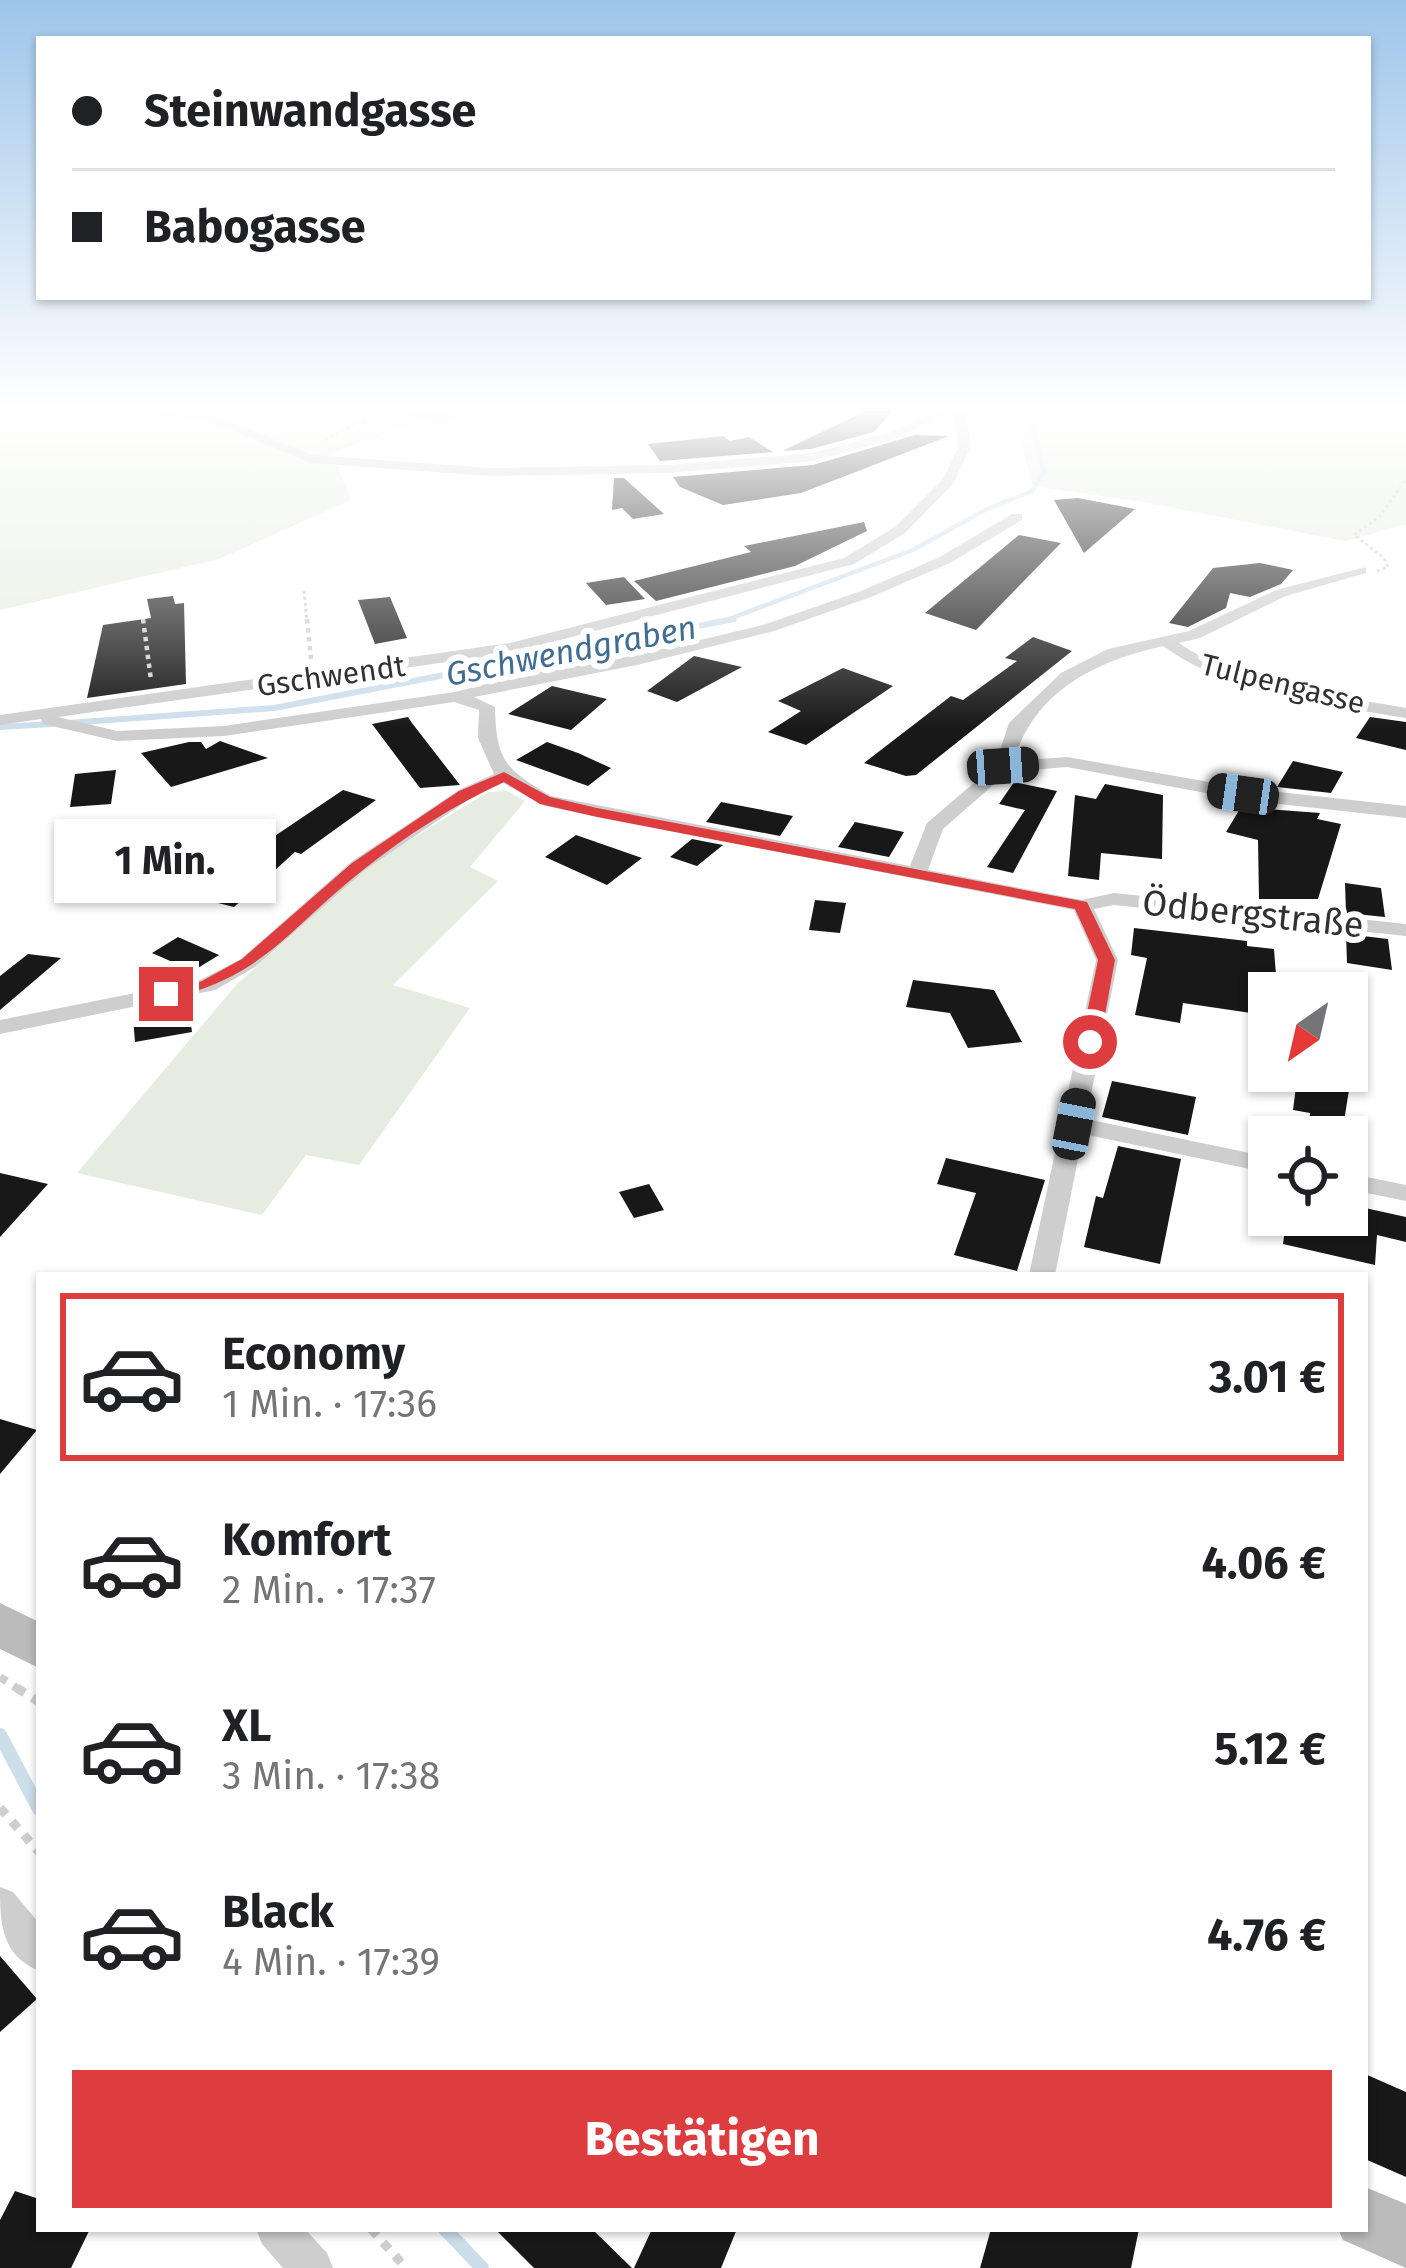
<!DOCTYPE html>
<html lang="de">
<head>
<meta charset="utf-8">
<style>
	body { margin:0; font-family:"Fira Sans",sans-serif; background:#f2f2f2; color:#202124; height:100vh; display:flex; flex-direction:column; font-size:45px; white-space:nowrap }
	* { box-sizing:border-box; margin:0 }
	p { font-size:39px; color:#757577 }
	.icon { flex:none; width:66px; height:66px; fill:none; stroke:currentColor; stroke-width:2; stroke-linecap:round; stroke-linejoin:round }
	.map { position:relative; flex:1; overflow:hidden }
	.side { position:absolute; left:36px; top:1272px; width:1332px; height:960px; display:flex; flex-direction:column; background:#fff; border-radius:0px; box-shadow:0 3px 9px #0004 }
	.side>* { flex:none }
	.hud { position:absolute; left:36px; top:36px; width:1335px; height:264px; border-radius:0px; box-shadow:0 3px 9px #0004; display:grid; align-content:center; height:264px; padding:0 36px; background:#fff }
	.needle { width:78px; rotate:214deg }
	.buttons { position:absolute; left:1248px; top:972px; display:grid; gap:24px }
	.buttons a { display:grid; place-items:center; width:120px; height:120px; border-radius:0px; background:#fff; box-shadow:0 3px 9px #0004; font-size:60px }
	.end { position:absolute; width:54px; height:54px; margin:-27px; border:15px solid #de3d40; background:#fff; box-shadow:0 0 0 6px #fff }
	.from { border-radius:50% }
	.bubble { position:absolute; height:84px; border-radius:0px; background:#fff; box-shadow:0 3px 9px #0004; font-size:39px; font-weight:700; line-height:84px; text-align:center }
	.car { position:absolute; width:36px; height:72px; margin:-36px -18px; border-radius:15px; box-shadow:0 0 9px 3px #0007; background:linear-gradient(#222 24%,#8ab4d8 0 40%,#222 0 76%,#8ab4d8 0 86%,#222 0) }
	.hud b { display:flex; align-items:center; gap:42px; height:114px; font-size:45px }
	.hud b+b { border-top:3px solid #e0e0e0 }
	.hud i { width:30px; height:30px; background:#202124 }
	ul { padding:21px 0 0; list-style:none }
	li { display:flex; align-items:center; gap:36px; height:168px; margin:0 24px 18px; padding:0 12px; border:6px solid transparent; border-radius:0px }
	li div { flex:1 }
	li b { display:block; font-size:45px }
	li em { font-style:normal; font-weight:700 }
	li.active { border-color:#de3d40 }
	li>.icon { width:108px; height:108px; stroke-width:1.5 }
	.button { display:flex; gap:24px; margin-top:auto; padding:24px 36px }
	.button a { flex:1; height:138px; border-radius:0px; background:#de3d40; color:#fff; font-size:48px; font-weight:700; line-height:138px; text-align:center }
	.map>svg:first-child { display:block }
</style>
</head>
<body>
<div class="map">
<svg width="1406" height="2268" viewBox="0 0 1406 2268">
	<rect width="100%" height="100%" fill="#fff"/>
	<path fill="#e6ede0" d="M0,411H449L332,453L351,500L219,559L0,610Z
		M1032,411H1406V524L1346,541L1143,502L1033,486L1021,443Z
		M507,791L525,801L470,867L498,881L393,985L470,1008L359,1165L306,1155L262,1215L77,1173L237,984L372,863L488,792Z"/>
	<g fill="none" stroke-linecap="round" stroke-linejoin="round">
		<path stroke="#cddeeb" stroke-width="4.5" d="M721,622L913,550L987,509L1032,491L1044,472L1033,427L1037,411"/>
		<path stroke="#cddeeb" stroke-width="6" d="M68,723L274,708L734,619
			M0,727L51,724"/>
		<path stroke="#cddeeb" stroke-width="14" d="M0,1735L39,1809
			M445,2229L482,2268"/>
	</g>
	<path fill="#181818" d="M866,411H892L874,432L811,449L782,451Z
		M915,435L949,436L801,493L723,505L680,487L673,477L813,465Z
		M723,436L730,441L749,437L773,452L660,461L648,444Z
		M614,478H624L664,514L633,519L622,508L612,510Z
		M1078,498L1135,509L1084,553L1054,500Z
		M864,522L867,531L795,566L656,601L634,581L751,552L744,546Z
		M1019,535L1061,543L976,630L925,613Z
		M1260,563L1293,570L1281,584L1250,597L1230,593L1226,608L1188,627L1169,623L1213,568Z
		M624,577L645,599L606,605L586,583Z
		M173,596L175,604L184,603L186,684L87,698L103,625L151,618L147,599Z
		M390,597L407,638L375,644L358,600Z
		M1033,637L1072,651L916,775L906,776L864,763L951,696L963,700L1017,661L1005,658Z
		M694,656L742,667L677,702L647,691Z
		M843,668L893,686L806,745L768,732L801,711L778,701Z
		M552,686L607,699L571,730L508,714Z
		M408,717L412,723L460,785L420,788L372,724Z
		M1370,717L1406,722V750L1356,738Z
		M220,741L268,758L171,787L141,753L189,742H201L206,749Z
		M547,742L578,753L611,768L588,786L516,760Z
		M1293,761L1343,772L1331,793L1277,787Z
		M116,770L111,804L70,807L75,774Z
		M1014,782L1057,791L1013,873L987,867L1025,810L999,804Z
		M1105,784L1163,795L1162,859L1101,853L1099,880L1068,876L1075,795L1096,799Z
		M343,790L376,800L301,854L295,852L234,907L206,900L248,863L241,861L254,850Z
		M721,802L793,816L780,836L706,822Z
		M1241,807L1320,813L1317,819L1341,824L1318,899H1259L1258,840L1226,832Z
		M855,822L904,832L889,857L838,847Z
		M576,835L642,858L607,885L545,857Z
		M692,839L723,845L697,866L670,857Z
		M1345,883L1381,888L1385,917L1346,913Z
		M815,900L846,903L840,933L809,930Z
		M1134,928L1247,941V946L1274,949L1276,975L1253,973L1251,1013L1183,1003L1180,1023L1135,1015L1147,958L1131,955Z
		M1346,934L1388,939L1392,970L1347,963Z
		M178,937L219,955L193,971L152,953Z
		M28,954L61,958L0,1010V976Z
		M913,980L994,990L1022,1042L968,1048L950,1013L906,1007Z
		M189,1009L192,1032L135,1042L133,1018Z
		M1298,1071H1352L1342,1134L1309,1128L1310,1113L1293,1110Z
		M1112,1081L1196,1097L1188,1135L1102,1117Z
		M1118,1146L1181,1159L1160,1264L1084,1247L1096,1196L1103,1198Z
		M946,1158L1045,1180L1017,1271L954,1255L976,1193L937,1184Z
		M0,1173L48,1184L0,1237Z
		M649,1184L664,1210L634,1218L619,1192Z
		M1347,1204L1406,1217V1242L1377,1235L1375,1265L1283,1244L1287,1215H1347Z
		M0,1419L37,1430L0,1474Z
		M0,1956L37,1999L0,2032Z
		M1365,2074L1406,2092V2177L1365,2159Z
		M15,2191L39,2199V2229H90L71,2268H0V2220Z
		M495,2229H592L632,2268H534Z
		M652,2229H737L721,2268H634Z
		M991,2229H1139L1131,2268H980Z"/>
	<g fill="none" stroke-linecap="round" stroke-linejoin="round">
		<path stroke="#cecece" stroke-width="3" stroke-dasharray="3 3" stroke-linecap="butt" d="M325,440L357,423L385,418
			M1377,571L1388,567L1384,558L1354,535L1379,517L1406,480
			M304,591L307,622"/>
		<path stroke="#cecece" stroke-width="4.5" stroke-dasharray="4.5 4.5" stroke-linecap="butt" d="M143,619L151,680
			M307,619L311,659"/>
		<path stroke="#cecece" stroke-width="8" stroke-dasharray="8 8" stroke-linecap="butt" d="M0,1677L21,1691"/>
		<path stroke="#cecece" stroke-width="9" stroke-dasharray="9 9" stroke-linecap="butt" d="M17,1688L39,1702
			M0,1808L39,1852
			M371,2229L406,2268"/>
		<path fill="#cecece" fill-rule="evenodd" d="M127,411L216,416L313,455L490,468L668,465L812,453L887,433L938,411H953L895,439L812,461L668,473L490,476L311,463L214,423Z
			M399,411L437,415L478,411L437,423Z
			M954,411H966L970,448L953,484L905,533L854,564L510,653L58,717L117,731L224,726L455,692L526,674L637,655L763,625L861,591L940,557L1012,514H1022V520L950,563L871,597L774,631L637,665L474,697L495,707C496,761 506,770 551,796L910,866L927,823L995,765L1009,723L1061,673L1108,649L1189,631L1276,590L1366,567V573L1286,596L1200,638L1179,643C1245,689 1328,694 1406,708V718C1322,703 1234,697 1163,646C1096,661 1034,691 1014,761L1067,757L1243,788L1406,806V818L1243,800L1067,767L1008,772L943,829L928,870L1082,900L1114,893L1406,924V936L1114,905L1094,909L1118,960L1086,1119L1269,1157V1173L1083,1134L1055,1275H1029L1096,960L1074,910L545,806L503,783L471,798L365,870L255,967L215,990L0,1034V1020L200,980L241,959L351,862L459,790L494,774L478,738L479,710L454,702L224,736L117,741L43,724L41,719L0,725V715L510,643L844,558L895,527L943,479L958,448Z
			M1347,1173L1406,1185V1201L1347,1189Z
			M0,1887L13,1892L39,1923V1971C1,1955 0,1923 0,1887Z
			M256,2229H305L327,2253L333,2268H283L262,2244Z"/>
		<path fill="#cecece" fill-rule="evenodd" d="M398,411H448C437,419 409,419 398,411Z"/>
		<path fill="#bbb" fill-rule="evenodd" d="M0,1603L39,1622V1668L0,1649Z
			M1365,2187L1406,2204V2268L1343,2240L1338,2229H1365Z"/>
	</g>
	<linearGradient id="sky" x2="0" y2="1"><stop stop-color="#9dc5e9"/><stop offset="0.56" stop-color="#fff"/><stop offset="1" stop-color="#fff" stop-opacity="0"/></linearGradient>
	<rect width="1406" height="728" fill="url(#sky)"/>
	<path fill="#de3d40" d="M504,772L550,797L597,808L1087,902L1115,960L1100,1042L1090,1047L1081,1042L1098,960L1075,909L597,817L540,804L504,782C454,805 405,836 363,870C289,928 264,978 166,999L157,994L202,981L242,959L352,863L459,791Z"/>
	<g text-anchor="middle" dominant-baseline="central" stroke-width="12" stroke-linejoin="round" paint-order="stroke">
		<g font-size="30" fill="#313131" stroke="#fff">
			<text transform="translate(331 676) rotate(-8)">Gschwendt</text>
			<text transform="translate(1283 684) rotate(14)">Tulpengasse</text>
		</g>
		<g font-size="33" font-style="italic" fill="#416d90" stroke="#fff">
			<text transform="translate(571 651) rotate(-11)">Gschwendgraben</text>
		</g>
		<g font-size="36" fill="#313131" stroke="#fff">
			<text transform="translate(1253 914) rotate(6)">Ödbergstraße</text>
		</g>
	</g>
</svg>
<div class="buttons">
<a><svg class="needle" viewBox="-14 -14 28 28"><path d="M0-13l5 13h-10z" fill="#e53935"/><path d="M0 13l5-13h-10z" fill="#757577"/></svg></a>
<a><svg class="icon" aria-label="locate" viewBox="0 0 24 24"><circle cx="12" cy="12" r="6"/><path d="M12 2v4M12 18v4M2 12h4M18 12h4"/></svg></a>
</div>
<i class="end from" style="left:1090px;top:1042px"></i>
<i class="end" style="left:166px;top:994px"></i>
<div class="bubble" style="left:54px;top:819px;width:222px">1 Min.</div>
<i class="car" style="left:1003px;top:766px;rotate:86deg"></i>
<i class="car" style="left:1243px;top:794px;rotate:278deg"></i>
<i class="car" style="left:1074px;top:1124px;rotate:11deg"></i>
<div class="hud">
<b><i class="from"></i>Steinwandgasse</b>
<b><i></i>Babogasse</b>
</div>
<section class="side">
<ul>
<li class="active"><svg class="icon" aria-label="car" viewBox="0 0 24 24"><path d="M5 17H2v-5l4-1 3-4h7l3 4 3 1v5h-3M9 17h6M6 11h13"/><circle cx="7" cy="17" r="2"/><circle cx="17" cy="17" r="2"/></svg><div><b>Economy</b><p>1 Min. · 17:36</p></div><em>3.01 €</em></li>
<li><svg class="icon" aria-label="car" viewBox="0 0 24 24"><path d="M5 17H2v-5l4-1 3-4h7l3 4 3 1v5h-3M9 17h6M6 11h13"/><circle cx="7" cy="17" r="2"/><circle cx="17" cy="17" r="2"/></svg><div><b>Komfort</b><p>2 Min. · 17:37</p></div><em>4.06 €</em></li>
<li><svg class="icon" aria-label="car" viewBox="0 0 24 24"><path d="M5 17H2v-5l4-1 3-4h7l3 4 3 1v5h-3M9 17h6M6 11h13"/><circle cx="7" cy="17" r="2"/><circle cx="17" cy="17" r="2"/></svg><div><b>XL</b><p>3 Min. · 17:38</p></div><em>5.12 €</em></li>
<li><svg class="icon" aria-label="car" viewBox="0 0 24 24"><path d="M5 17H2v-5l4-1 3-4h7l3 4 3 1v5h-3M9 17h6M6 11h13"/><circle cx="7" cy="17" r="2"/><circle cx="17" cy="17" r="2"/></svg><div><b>Black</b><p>4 Min. · 17:39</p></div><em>4.76 €</em></li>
</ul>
<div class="button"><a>Bestätigen</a></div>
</section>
</div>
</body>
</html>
